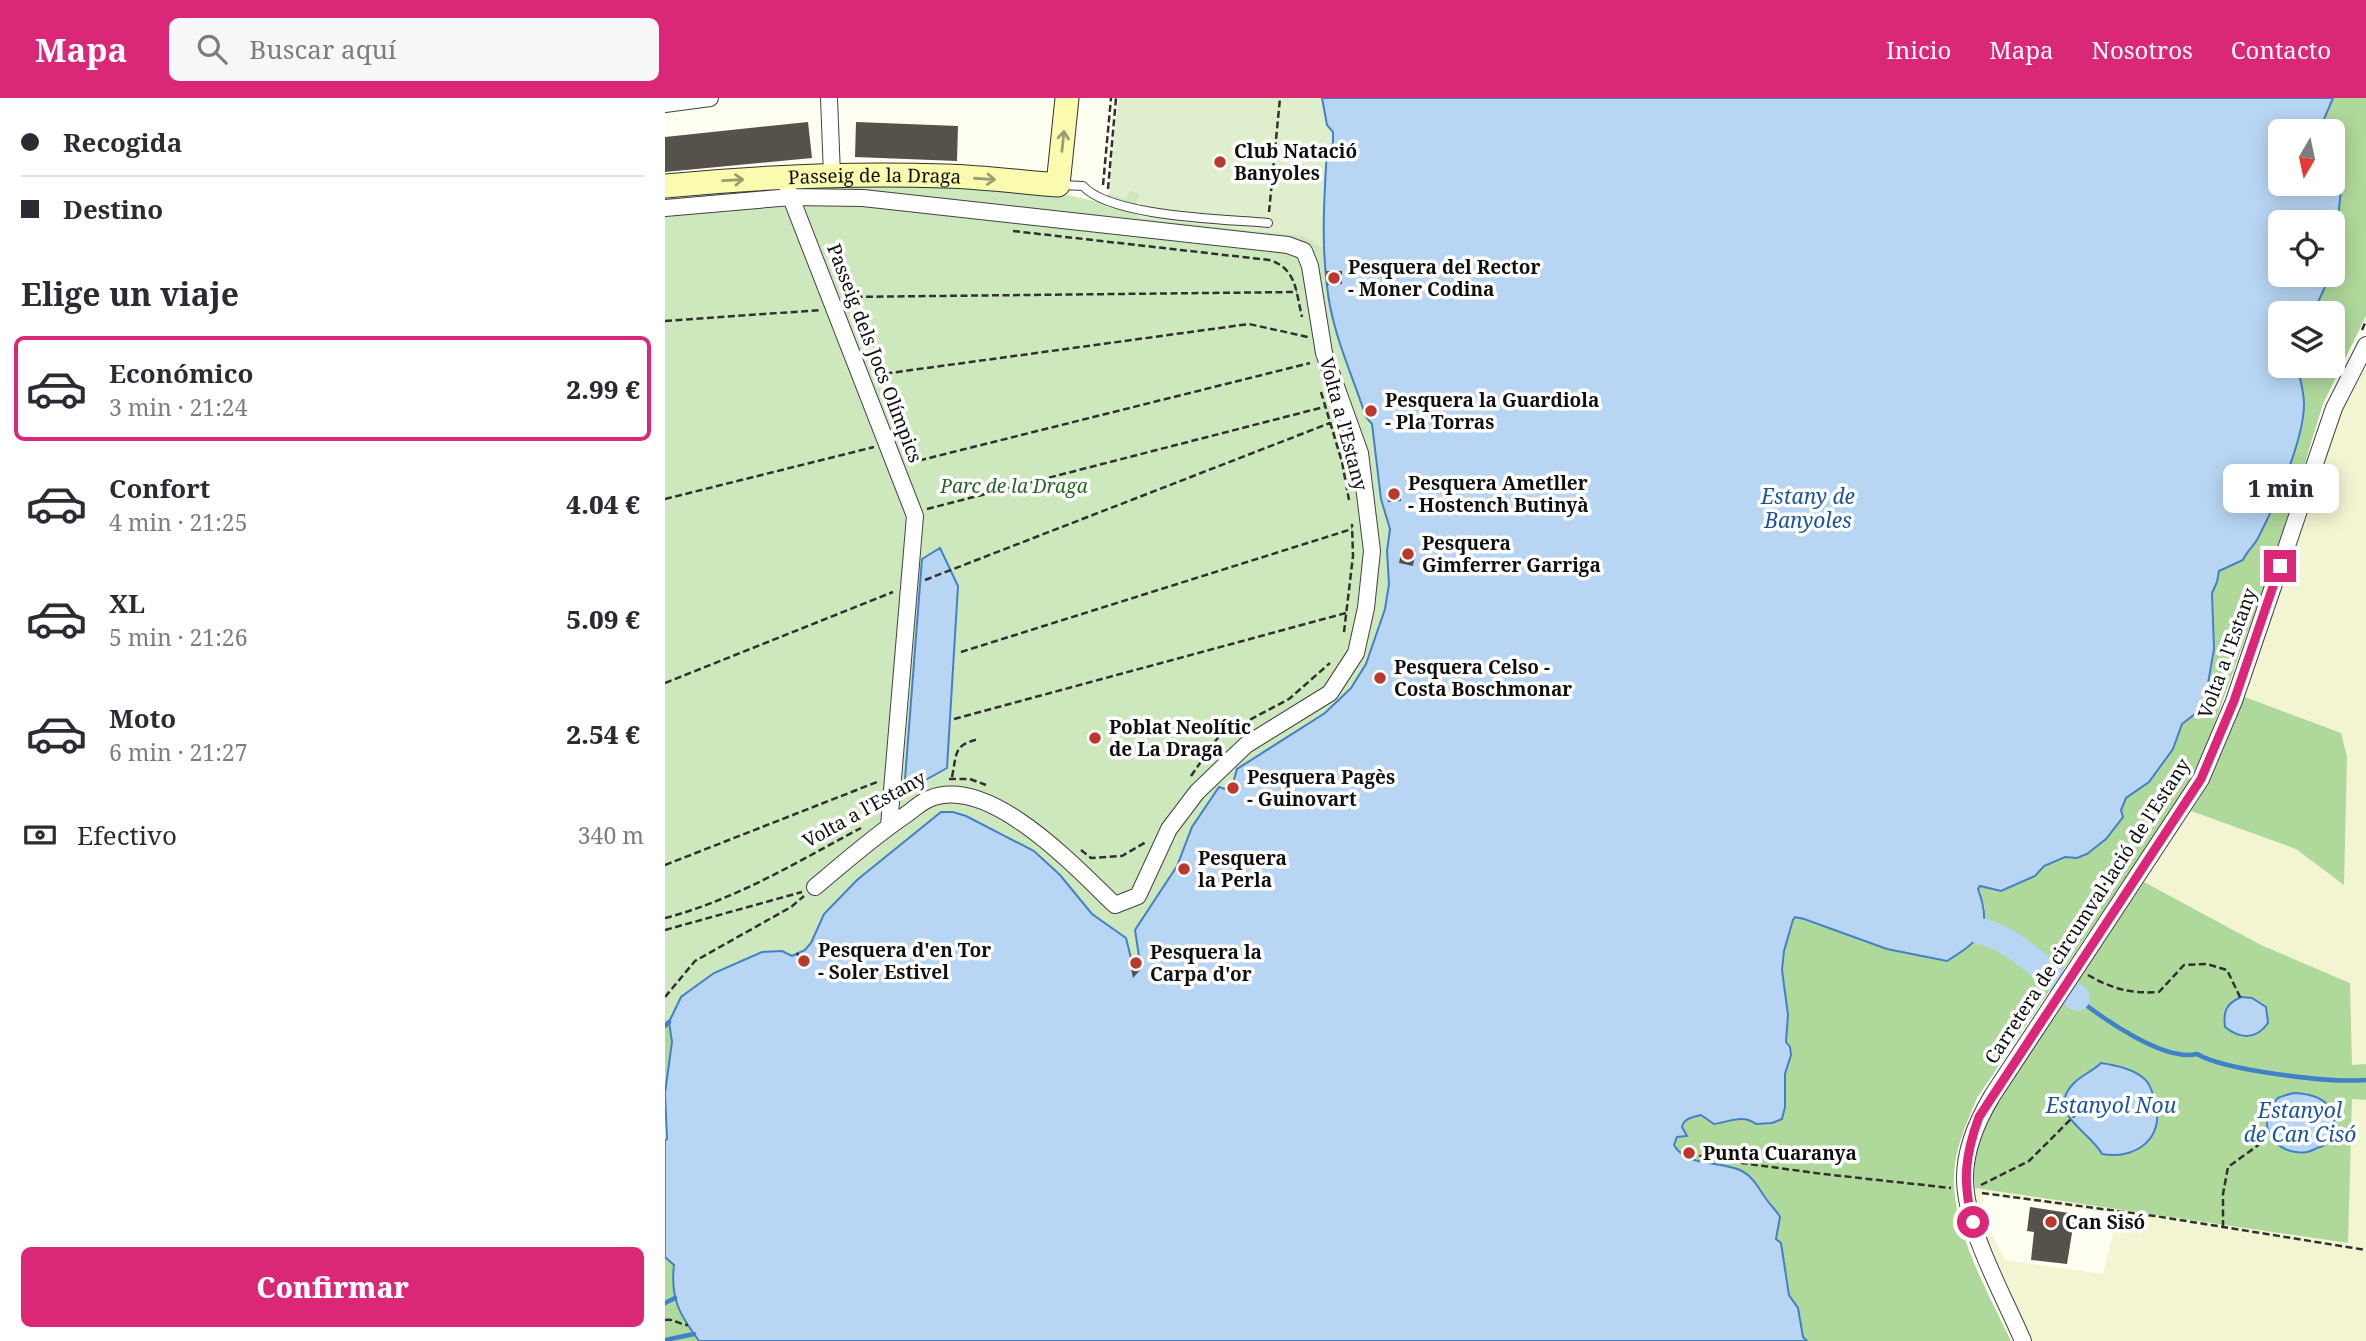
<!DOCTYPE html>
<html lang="es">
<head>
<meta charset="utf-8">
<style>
	body { margin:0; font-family:"Noto Serif",serif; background:#f7f7f7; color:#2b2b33; height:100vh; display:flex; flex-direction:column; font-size:26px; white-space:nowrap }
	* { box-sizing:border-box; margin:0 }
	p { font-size:23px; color:#7c7c81 }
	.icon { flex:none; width:38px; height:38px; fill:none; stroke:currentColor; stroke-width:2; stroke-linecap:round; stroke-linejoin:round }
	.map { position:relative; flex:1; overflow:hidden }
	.side { display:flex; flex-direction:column; background:#fff; width:665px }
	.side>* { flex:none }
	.top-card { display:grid; align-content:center; height:154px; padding:0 21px; background:#fff }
	.needle { width:46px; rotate:189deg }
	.buttons { position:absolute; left:1603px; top:21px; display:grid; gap:14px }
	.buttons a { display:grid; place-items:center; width:77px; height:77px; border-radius:10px; background:#fff; box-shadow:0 4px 18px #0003; font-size:35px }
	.end { position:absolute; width:32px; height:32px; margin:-16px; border:9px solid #db2777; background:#fff; box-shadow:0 0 0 4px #fff }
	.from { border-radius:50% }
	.bubble { position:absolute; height:49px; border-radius:10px; background:#fff; box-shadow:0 4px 18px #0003; font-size:23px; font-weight:800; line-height:49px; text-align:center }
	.top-card b { display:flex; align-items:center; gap:24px; height:66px; font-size:26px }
	.top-card b+b { border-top:2px solid #e1e1e2 }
	.top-card i { width:18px; height:18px; background:#2b2b33 }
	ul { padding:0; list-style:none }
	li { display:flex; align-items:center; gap:21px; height:105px; margin:0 14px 10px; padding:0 7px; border:4px solid transparent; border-radius:10px }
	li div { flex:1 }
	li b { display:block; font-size:26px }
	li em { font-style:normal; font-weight:800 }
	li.on { border-color:#db2777 }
	li>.icon { width:63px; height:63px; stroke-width:1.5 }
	h2 { padding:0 21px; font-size:32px; line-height:84px }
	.pay { display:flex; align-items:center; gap:18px; height:77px; padding:0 21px; font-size:26px }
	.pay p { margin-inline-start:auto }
	.primary-button { display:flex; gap:14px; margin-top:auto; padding:14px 21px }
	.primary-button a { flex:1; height:80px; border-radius:10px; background:#db2777; color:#fff; font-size:28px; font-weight:800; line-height:80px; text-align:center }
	header { display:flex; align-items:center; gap:42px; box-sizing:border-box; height:98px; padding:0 35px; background:#db2777; color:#fff }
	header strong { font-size:33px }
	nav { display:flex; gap:38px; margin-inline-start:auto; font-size:24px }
	.search { width:490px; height:63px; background:#f7f7f7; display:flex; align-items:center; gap:18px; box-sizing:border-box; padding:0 24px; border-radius:10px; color:#7c7c81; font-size:26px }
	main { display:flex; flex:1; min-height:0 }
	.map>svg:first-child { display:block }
</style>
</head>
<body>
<header>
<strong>Mapa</strong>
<div class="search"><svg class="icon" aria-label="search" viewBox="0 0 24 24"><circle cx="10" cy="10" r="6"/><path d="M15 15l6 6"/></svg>Buscar aquí</div>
<nav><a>Inicio</a><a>Mapa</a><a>Nosotros</a><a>Contacto</a></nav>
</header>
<main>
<section class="side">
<div class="top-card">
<b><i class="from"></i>Recogida</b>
<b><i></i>Destino</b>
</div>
<h2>Elige un viaje</h2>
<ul>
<li class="on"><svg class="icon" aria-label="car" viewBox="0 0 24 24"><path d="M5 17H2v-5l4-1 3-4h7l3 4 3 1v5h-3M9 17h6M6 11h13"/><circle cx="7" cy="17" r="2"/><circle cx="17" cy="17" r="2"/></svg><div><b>Económico</b><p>3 min · 21:24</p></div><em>2.99 €</em></li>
<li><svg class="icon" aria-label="car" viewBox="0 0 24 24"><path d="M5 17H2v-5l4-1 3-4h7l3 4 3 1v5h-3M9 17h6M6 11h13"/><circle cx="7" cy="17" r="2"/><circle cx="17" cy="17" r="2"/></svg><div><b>Confort</b><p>4 min · 21:25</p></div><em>4.04 €</em></li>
<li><svg class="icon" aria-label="car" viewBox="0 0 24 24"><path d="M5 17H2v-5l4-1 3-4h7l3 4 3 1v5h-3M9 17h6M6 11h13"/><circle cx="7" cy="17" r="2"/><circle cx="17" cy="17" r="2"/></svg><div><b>XL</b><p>5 min · 21:26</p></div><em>5.09 €</em></li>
<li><svg class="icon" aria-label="car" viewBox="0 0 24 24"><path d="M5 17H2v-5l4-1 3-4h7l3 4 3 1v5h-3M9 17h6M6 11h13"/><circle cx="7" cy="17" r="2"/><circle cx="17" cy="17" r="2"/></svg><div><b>Moto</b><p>6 min · 21:27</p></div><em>2.54 €</em></li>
</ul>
<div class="pay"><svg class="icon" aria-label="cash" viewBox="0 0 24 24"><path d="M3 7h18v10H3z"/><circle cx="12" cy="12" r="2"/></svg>Efectivo<p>340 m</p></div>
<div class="primary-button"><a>Confirmar</a></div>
</section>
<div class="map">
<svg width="1701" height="1243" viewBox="0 0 1701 1243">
	<rect width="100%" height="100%" fill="#fefef1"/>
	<path fill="#f2f4d2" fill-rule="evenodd" d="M1701,266V966L1687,968L1685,885L1596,847L1479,784L1526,713L1631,751L1679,787L1613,611L1580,599L1677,313Z
		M1687,1001L1701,1002V1243H1367L1320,1135L1311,1109L1310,1090L1682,1144ZM1319,1096L1453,1116L1438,1176L1340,1162L1326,1134L1318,1107Z"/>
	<path fill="#cde8bc" d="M267,87L395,95L437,105L444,95L461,101L464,92L475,96L472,105L473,119L639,138L658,149L706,316L726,415L723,462L734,464L722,551L660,615L582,664L563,692L544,705L533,718L524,736L512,768L470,832L475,858L466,860L432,836L341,737L288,714L140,852L126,858L117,853L16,899L4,924L0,918V101L122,88Z"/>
	<path fill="#afd89b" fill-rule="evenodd" d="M1668,0H1701V218L1658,306L1621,427L1543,644L1523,687L1312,1000C1303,1022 1293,1043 1290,1066C1282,1124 1322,1192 1346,1243H1142L1138,1239L1133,1210L1125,1197L1116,1146L1111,1141L1112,1113C1100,1100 1094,1085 1079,1075C1062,1063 1009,1068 1009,1043L1012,1039L1022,1037L1017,1033L1018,1026C1022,1022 1025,1018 1032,1018C1039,1017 1046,1022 1053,1024C1067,1026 1079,1016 1092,1026L1107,1025L1120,1009V976L1126,956L1121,944L1123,917L1117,872L1119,853L1130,819L1222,851L1282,862L1320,811L1312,791L1315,788L1336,793L1370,778L1379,768L1400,759L1412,760L1422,756L1441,741L1458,719L1456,712L1461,700L1484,684L1508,651L1516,626L1535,612L1540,603L1549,551L1547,495L1552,484L1554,472L1577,462C1582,453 1589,448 1593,440C1610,407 1639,342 1639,306C1639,293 1635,280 1632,268H1668V215H1648L1660,189L1663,177H1668L1676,91L1675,82L1668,66V33H1654Z
		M1580,599L1676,635L1682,659L1679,787L1631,751L1526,713L1544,685Z
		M1479,784L1596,847L1685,885L1687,967L1701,966V1002L1687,1001L1683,1145L1310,1090C1306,1060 1317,1032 1330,1005ZM1587,900L1589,938H1575ZM1436,965L1432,1047L1414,1032L1420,977ZM1606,1010L1670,1016L1664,1039L1602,1034L1601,1023Z
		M0,918C12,940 3,971 0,995Z
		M0,1159L10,1167C5,1201 15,1217 34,1243H0Z"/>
	<path fill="#dfefcd" d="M453,0H657L662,27L668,33V45L662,52L658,150L638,138L472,119L474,106L472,105L475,96L464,92L461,101L444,95Z"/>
	<path fill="#b8d5f4" stroke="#4280c8" stroke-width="2" d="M657,0H1668L1654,33H1615V86H1668V66L1675,82L1676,91L1670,150L1668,157V124H1615V177H1663L1660,189L1648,215H1615V268H1632C1635,280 1639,293 1639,306C1639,342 1610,407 1593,440C1589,448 1582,453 1578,462L1554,473L1552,484L1547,495L1549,551L1540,603L1535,612L1517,626L1508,651L1484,684L1461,700L1456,712L1458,719L1441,741L1422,756L1412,760L1400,759L1379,768L1370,778L1336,793L1315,788L1313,791C1328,831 1316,842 1282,863L1222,851L1139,821L1130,819L1128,822L1119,853L1117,872L1123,917L1121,944L1125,949L1126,957L1120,976V1009L1117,1021L1107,1025L1091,1026C1078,1016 1064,1024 1049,1026L1036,1017C1028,1019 1019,1020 1017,1029L1022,1038L1012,1039L1009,1047C1022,1070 1056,1062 1077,1073C1090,1080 1094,1092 1102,1102C1106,1108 1112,1113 1115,1119L1111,1141L1116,1145L1124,1197L1133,1210L1138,1239L1142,1243H34C15,1217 5,1201 9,1167L0,1159V1042L2,1041L0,995L7,944L4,924L16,899L49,875L97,854L117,853L127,858L140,852L146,845L159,816L192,782L276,714H288L301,718L369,753L395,777L427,816L461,840L466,860L474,858L470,832L512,768L527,729L554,689L563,692L568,685L572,671L660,615L686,590L701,566L720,511L724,486L722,453L725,431L716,401L707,326L701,319C688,279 669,239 663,196C656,148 659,101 662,52L668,45V34L662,27Z
		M275,450L293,488L282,670L239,694L257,461Z
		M1576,899L1587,900L1601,909L1603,925C1591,942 1575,941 1560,929C1558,913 1561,906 1576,899Z
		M1436,965C1450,967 1466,970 1477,979C1485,984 1487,994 1490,1003C1501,1040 1471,1062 1437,1056C1425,1033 1379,1015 1409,985C1417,977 1428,973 1436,965Z
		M1629,995C1648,996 1660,1000 1670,1016L1668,1031L1658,1048C1653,1049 1647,1053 1642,1054C1618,1058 1595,1038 1604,1014C1606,1010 1609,1004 1613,1000C1617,998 1625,996 1629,995Z"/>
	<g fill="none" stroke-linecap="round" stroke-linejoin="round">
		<path stroke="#4280c8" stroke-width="4.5" d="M1412,900C1437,920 1499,964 1532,956C1561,973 1667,985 1701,982
			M0,928L4,924
			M0,1205L10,1200
			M0,1242L29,1236"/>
		<path stroke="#b8d5f4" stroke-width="26" d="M1315,833C1350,840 1384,878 1412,900"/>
	</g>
	<path fill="#57514b" d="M143,24L147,60L0,74V39Z
		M191,24L293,28L292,63L190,59Z
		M661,173H677V186L662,187Z
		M735,390L736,403L723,404L722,392Z
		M737,450L751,452L748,468L734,465Z
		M475,858L477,870L468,880L464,861Z
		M1365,1109L1410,1116L1402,1166L1366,1162L1369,1134L1362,1133Z"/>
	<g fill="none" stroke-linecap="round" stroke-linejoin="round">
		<g stroke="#424242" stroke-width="10">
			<path id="lane" d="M396,87L418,88C446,119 560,121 603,125"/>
		</g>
		<g stroke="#424242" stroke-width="18">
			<path id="street" d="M164,0L167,77
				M0,6L45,0
				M123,92L250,418L224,728
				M0,110L126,99L198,100L623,147L639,153L645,168L659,255L695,355L707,453L701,510L691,555L665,595L581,647L532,694L504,731L473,798L450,807C411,770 324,675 264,701C256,704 249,711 242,716C209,738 180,764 150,789
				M1358,1243C1338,1196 1300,1130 1300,1080C1300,1050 1312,1023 1327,998L1536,681L1569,603L1669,310L1701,247"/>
		</g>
		<g stroke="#313131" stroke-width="25">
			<g id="secondary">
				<path id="s1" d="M0,88C93,79 187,75 280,78C318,79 355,84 393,87L402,0"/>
			</g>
		</g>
		<path stroke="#313131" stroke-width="2.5" stroke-dasharray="7 3.5" stroke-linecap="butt" d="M438,87L446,0
			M443,91L451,0
			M604,114L615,0
			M348,133L604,162C632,170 631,195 637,219
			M180,199L632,194
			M0,223L156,212
			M1697,232L1701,223
			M210,277L584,226L643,239
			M656,294L677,364L684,402
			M699,312H701
			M244,365L645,265
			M0,401L209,349
			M262,411L659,309
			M260,482L665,325
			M679,534L688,458L687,426
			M296,554L687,431
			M0,585L228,494
			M289,621L681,515
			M526,678L554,638L624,601L665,565
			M287,679C292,655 288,647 314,641
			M284,681H305L321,687
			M416,752L426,760L457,758L481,744
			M0,767L212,684
			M512,768L516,770
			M0,820C70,802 132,764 196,730
			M0,832L137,794
			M132,855L135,860
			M1423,877C1447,891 1466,896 1494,894L1519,867L1542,866L1562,872L1576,901
			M0,899L30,863L126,809L139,798
			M1024,1055L1047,1061L1158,1076L1286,1090
			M1316,1087L1364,1063L1410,1017
			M1317,1095L1490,1118L1701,1152
			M1558,1129V1096L1563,1069L1599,1043
			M0,1222C9,1220 14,1227 23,1227"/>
		<use href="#lane" stroke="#fff" stroke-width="8"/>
		<use href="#street" stroke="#fff" stroke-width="16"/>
		<use href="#secondary" stroke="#fafbaf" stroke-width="23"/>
	</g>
	<defs><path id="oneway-shaft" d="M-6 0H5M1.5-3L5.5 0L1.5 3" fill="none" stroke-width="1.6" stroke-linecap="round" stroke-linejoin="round" transform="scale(1.75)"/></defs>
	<g stroke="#9c9d6f">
		<use href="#oneway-shaft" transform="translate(398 43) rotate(-84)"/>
		<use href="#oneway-shaft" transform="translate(320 81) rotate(4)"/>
		<use href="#oneway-shaft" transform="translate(68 82) rotate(-3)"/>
	</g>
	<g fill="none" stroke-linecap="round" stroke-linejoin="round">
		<path stroke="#db2777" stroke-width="9" d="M1308,1124C1297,1085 1300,1057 1314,1019L1536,681L1569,603L1615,468"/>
	</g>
	<g fill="#ba382c" stroke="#fff" stroke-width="2.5">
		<circle cx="555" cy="64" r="7"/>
		<circle cx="669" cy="180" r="7"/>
		<circle cx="706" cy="313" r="7"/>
		<circle cx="729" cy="396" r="7"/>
		<circle cx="743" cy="456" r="7"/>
		<circle cx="715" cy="580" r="7"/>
		<circle cx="430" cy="640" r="7"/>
		<circle cx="568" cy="690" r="7"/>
		<circle cx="519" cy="771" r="7"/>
		<circle cx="139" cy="863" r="7"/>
		<circle cx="471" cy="865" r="7"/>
		<circle cx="1024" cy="1055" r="7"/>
		<circle cx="1386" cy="1124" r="7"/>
	</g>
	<g text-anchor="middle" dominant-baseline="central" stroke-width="7" stroke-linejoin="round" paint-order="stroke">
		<g font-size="19" font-weight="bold" fill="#0f0f0f" stroke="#fff" text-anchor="start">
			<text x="569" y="53">Club Natació<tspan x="569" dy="22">Banyoles</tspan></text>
			<text x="683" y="169">Pesquera del Rector<tspan x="683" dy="22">- Moner Codina</tspan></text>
			<text x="720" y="302">Pesquera la Guardiola<tspan x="720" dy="22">- Pla Torras</tspan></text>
			<text x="743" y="385">Pesquera Ametller<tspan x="743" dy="22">- Hostench Butinyà</tspan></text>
			<text x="757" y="445">Pesquera<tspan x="757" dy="22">Gimferrer Garriga</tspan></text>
			<text x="729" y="569">Pesquera Celso -<tspan x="729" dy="22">Costa Boschmonar</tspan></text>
			<text x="444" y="629">Poblat Neolític<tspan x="444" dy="22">de La Draga</tspan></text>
			<text x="582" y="679">Pesquera Pagès<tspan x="582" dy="22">- Guinovart</tspan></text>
			<text x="533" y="760">Pesquera<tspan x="533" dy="22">la Perla</tspan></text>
			<text x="153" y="852">Pesquera d'en Tor<tspan x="153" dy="22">- Soler Estivel</tspan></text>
			<text x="485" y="854">Pesquera la<tspan x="485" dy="22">Carpa d'or</tspan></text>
			<text x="1038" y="1055">Punta Cuaranya</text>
			<text x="1400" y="1124">Can Sisó</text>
		</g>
		<g font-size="19" fill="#0f0f0f" stroke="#fff">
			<text stroke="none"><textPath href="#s1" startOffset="210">Passeig de la Draga</textPath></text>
			<text transform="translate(210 255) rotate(69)">Passeig dels Jocs Olímpics</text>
			<text transform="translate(679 326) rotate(75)">Volta a l'Estany</text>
			<text transform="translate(1562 555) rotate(-70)">Volta a l'Estany</text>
			<text transform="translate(199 711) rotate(-29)">Volta a l'Estany</text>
			<text transform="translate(1422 813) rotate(-57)">Carretera de circumval·lació de l'Estany</text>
		</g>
		<g font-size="19" font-style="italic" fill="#266421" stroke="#fff">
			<text x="349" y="388">Parc de la Draga</text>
		</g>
		<g font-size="21" font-style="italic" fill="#1c539c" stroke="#fff">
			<text x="1143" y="398">Estany de<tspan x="1143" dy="24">Banyoles</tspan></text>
			<text x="1446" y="1007">Estanyol Nou</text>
			<text x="1635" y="1012">Estanyol<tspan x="1635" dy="24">de Can Cisó</tspan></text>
		</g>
	</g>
</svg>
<div class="buttons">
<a><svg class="needle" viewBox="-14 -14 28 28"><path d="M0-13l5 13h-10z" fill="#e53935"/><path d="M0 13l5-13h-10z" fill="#7c7c81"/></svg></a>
<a><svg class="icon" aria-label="locate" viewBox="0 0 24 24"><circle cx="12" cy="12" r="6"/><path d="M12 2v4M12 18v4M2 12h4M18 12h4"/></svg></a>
<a><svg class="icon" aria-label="layers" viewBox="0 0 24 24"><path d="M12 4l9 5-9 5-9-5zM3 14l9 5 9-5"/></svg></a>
</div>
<i class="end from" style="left:1308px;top:1124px"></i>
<i class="end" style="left:1615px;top:468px"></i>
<div class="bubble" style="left:1558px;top:366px;width:116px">1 min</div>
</div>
</main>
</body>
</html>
